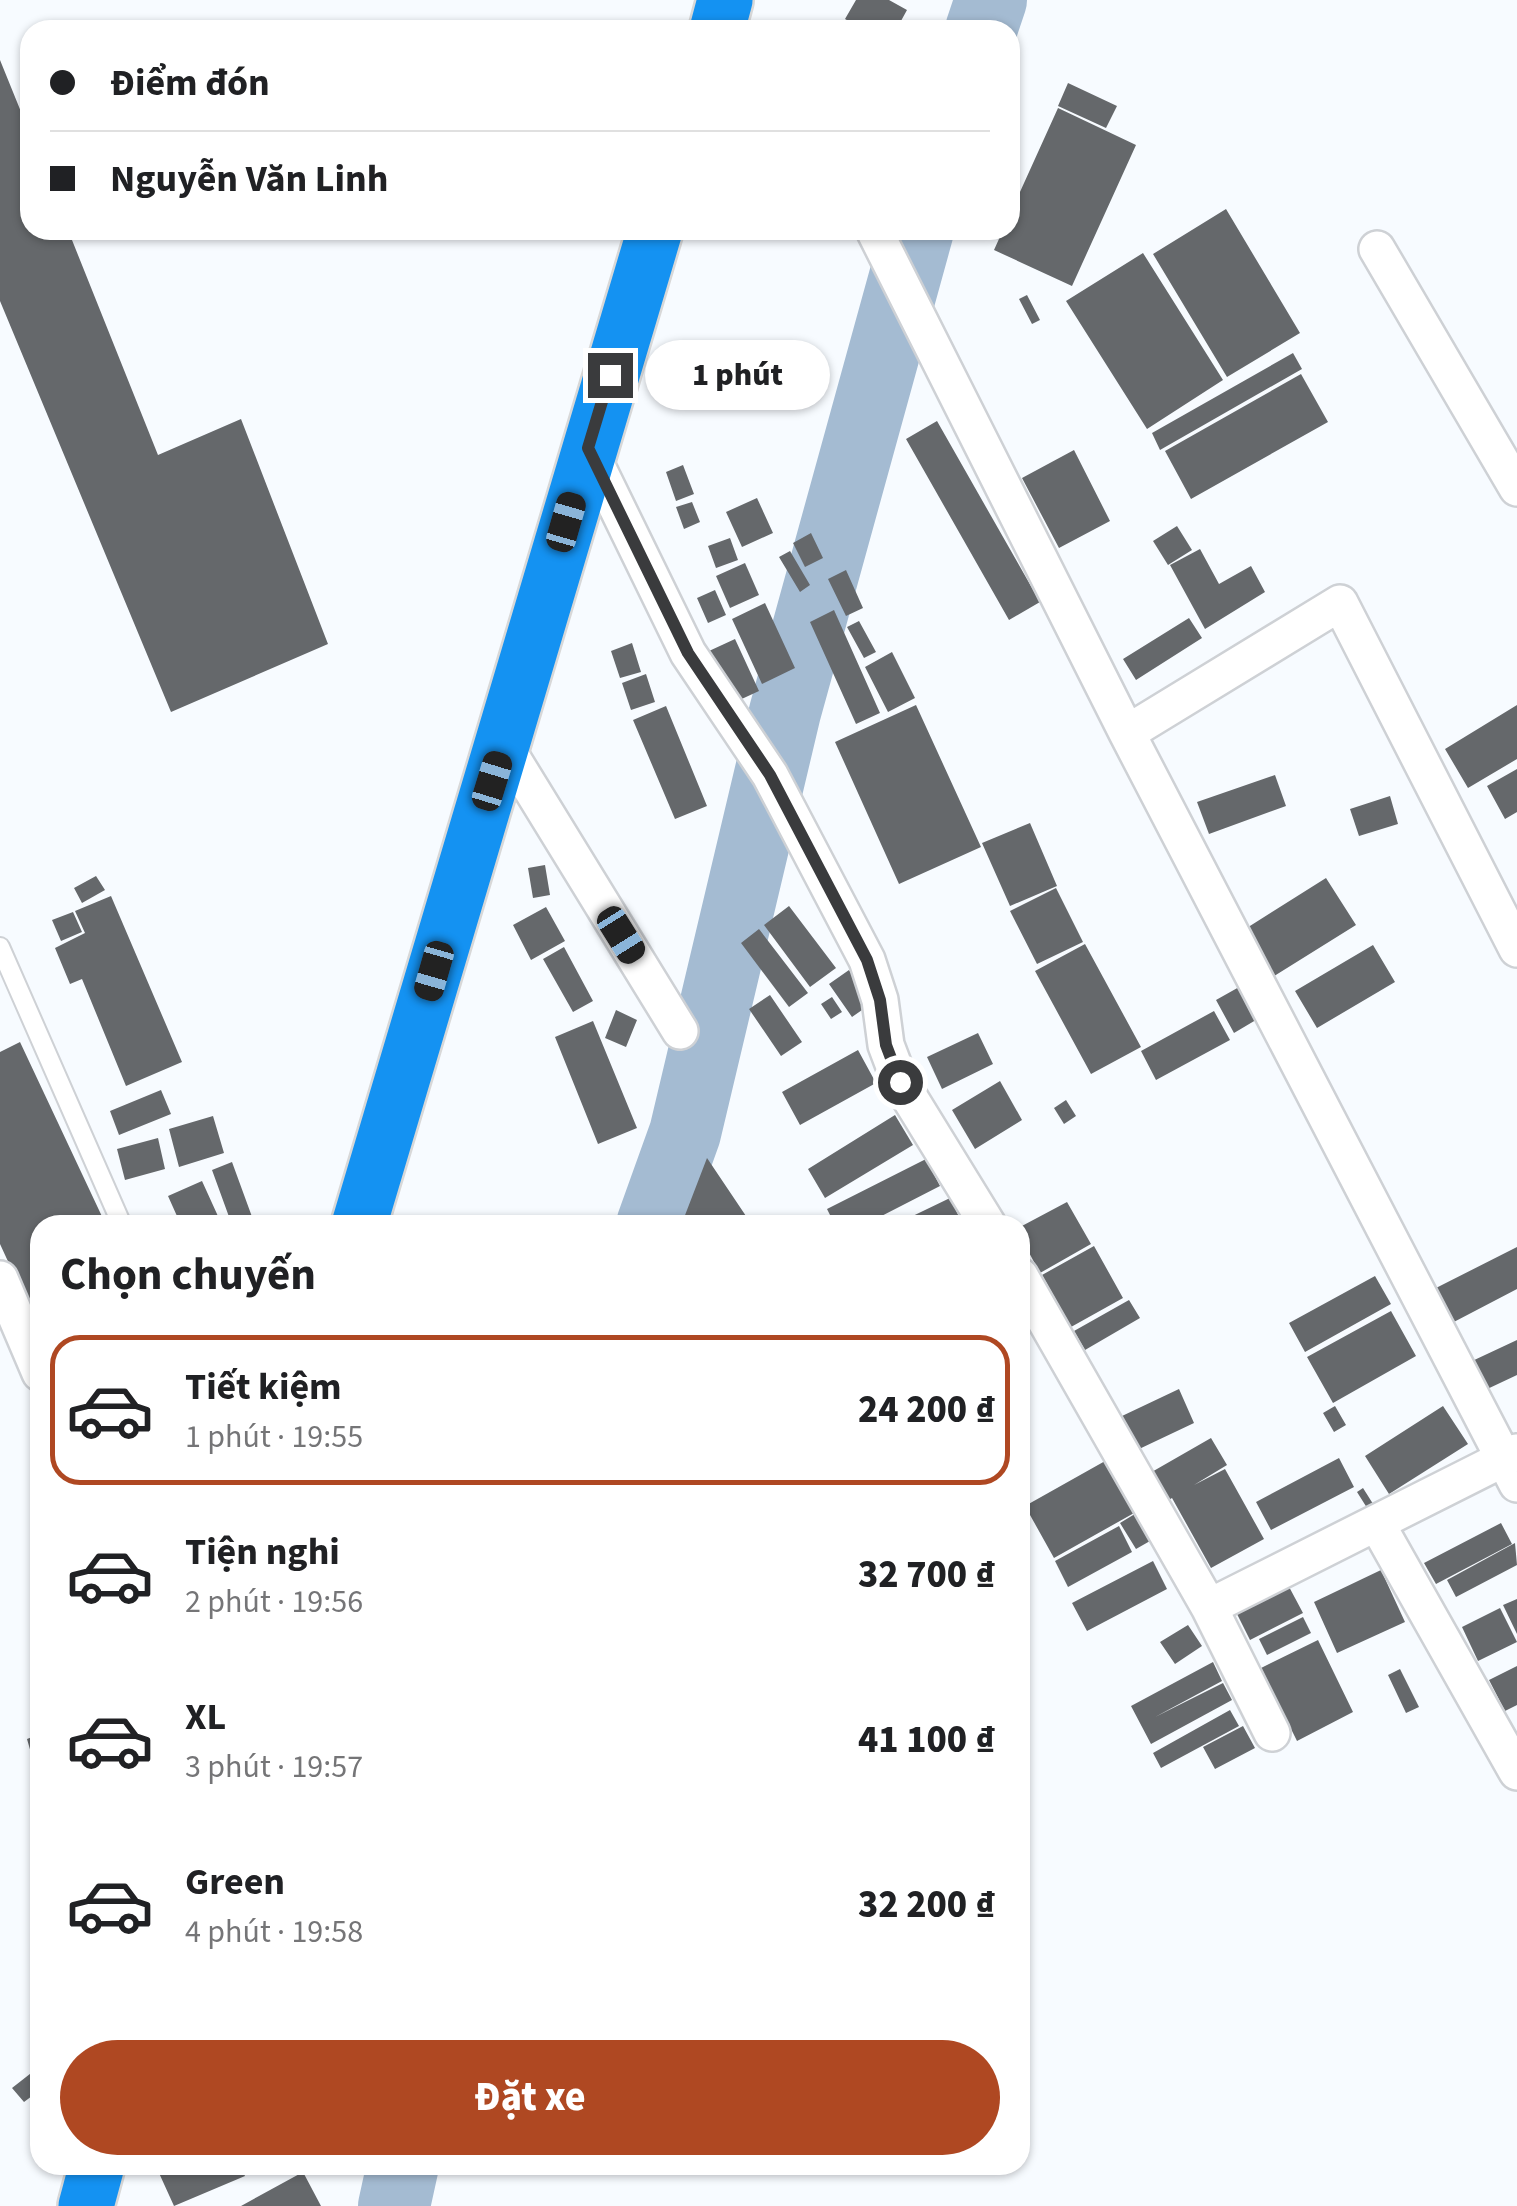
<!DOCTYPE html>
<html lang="vi">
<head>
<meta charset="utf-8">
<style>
	body { margin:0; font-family:"Source Sans 3",sans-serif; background:#f6f6f6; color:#202124; height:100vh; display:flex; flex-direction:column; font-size:38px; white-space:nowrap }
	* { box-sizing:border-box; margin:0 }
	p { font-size:32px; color:#757577 }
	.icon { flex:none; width:55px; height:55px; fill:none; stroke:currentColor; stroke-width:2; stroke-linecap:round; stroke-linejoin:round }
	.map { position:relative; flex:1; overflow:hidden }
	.drawer { position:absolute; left:30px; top:1215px; width:1000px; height:960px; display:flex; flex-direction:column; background:#fff; border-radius:30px; box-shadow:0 2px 8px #0004 }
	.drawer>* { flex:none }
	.guide { position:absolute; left:20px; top:20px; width:1000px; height:220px; border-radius:30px; box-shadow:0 2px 8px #0004; display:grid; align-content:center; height:220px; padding:0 30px; background:#fff }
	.end { position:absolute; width:45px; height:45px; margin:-22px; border:12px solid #3a3b3d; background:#fff; box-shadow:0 0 0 5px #fff }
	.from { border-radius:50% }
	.bubble { position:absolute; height:70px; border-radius:35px; background:#fff; box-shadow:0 2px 8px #0004; font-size:32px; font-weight:800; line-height:70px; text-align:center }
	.car { position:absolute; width:30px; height:60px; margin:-30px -15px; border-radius:12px; box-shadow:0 0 8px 2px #0007; background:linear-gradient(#222 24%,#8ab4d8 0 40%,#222 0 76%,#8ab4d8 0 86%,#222 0) }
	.guide b { display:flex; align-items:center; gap:35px; height:95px; font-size:38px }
	.guide b+b { border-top:2px solid #e0e0e0 }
	.guide i { width:25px; height:25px; background:#202124 }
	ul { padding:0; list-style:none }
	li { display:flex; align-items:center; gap:30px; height:150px; margin:0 20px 15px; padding:0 10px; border:5px solid transparent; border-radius:30px }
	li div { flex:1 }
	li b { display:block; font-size:38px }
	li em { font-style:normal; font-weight:800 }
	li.selected { border-color:#af4822 }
	li>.icon { width:90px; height:90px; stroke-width:1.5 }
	h2 { padding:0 30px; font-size:45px; line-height:120px }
	.action { display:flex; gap:20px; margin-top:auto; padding:20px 30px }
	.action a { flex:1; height:115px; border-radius:60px; background:#af4822; color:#fff; font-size:40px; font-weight:800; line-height:115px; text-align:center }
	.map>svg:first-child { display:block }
</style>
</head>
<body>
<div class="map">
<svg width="1517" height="2206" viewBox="0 0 1517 2206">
	<rect width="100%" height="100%" fill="#f7fbff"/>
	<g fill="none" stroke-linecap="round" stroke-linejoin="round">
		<path stroke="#a4bbd2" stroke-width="72" d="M981,30L991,0
			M652,1225L685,1133L785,712L918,230
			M394,2206L403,2165"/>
	</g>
	<path fill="#65686b" d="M856,0H889L907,10L896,30H864L845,19Z
		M0,60L30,134V230H68L158,455L241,419L328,644L171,712L0,301Z
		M1068,83L1117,106L1106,128L1058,106Z
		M1058,108L1136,145L1072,286L994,250L1003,230H1010V214Z
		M1226,209L1300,333L1227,377L1153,254Z
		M1143,253L1223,380L1147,429L1066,301Z
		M1027,295L1040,320L1032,324L1019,299Z
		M1293,353L1302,369L1160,450L1152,433Z
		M1301,374L1328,422L1191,499L1165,451Z
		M937,421L1040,602L1009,620L906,439Z
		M1074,450L1110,521L1059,548L1022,478Z
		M683,465L694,494L676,501L666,472Z
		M757,498L773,533L742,547L726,512Z
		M692,502L700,522L684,529L676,507Z
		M1177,526L1192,550L1168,565L1153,541Z
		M811,533L823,558L805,567L793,543Z
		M730,538L738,560L716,568L708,546Z
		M1200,549L1219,584L1251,566L1265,592L1205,629L1170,565Z
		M790,551L810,585L800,592L779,557Z
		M745,563L759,595L730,608L716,576Z
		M846,570L863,608L846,616L828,579Z
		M715,590L726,615L708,623L697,598Z
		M765,603L795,668L762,684L732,619Z
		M834,610L880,713L856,724L810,622Z
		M1189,618L1202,638L1136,680L1123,659Z
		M859,621L876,652L864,658L847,627Z
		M735,639L759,691L733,703L709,651Z
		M632,643L641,672L620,678L611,651Z
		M892,652L915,698L888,712L865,667Z
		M646,674L655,702L631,710L622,683Z
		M916,705L981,847L899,884L835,742Z
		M1517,705V759L1468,788L1445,749Z
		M666,706L707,806L675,819L633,720Z
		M1517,769V812L1505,819L1487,786Z
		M1275,775L1286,806L1209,834L1197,802Z
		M1390,796L1398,824L1359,836L1350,809Z
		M1030,823L1057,886L1010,906L982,843Z
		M545,865L550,895L533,898L528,868Z
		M96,876L105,890L82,903L74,888Z
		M1326,878L1356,925L1271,978L1242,931Z
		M1056,888L1083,942L1037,964L1010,911Z
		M111,896L182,1062L126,1086L82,979L70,984L55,948L85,933L75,911Z
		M789,906L836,968L810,987L764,925Z
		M546,907L565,941L531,960L513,925Z
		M73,912L82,932L61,941L52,920Z
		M759,929L808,993L789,1007L741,943Z
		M1085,944L1141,1047L1091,1074L1035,971Z
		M1373,945L1395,982L1317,1028L1295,991Z
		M564,947L593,1001L573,1012L543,959Z
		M849,970L872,1003L852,1017L829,984Z
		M1248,982L1266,1014L1234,1033L1216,1000Z
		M770,995L802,1042L781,1056L749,1009Z
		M832,997L842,1012L831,1019L821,1004Z
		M616,1010L637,1020L626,1047L605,1038Z
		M1214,1011L1230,1040L1156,1080L1141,1051Z
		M593,1021L637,1128L598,1144L555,1037Z
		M978,1033L993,1064L942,1089L927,1057Z
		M20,1042L106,1225H40V1331L0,1244V1052Z
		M858,1050L876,1083L800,1125L782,1092Z
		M1000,1081L1022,1120L975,1149L952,1110Z
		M161,1090L171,1114L119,1135L110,1111Z
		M1066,1100L1076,1116L1064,1124L1054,1108Z
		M895,1115L913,1145L825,1198L808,1169Z
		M213,1116L224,1153L179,1167L169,1129Z
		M158,1138L165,1169L125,1180L117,1149Z
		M707,1158L748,1219L751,1225L682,1223Z
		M926,1159L940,1186L864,1225H835L827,1209Z
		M232,1162L255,1225H232L212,1170Z
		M202,1181L222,1225H181L168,1196Z
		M950,1198L963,1225H894Z
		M1067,1202L1091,1244L1040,1273L1020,1236V1227Z
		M1094,1246L1123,1298L1071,1327L1042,1275Z
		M1517,1247V1289L1450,1324L1432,1290Z
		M1375,1276L1391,1304L1305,1352L1289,1323Z
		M1129,1300L1140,1318L1085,1350L1074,1331Z
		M1391,1311L1416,1356L1333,1403L1307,1357Z
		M1517,1340V1375L1483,1391L1470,1362Z
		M1179,1389L1194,1423L1137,1450L1122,1416Z
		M1335,1406L1346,1425L1334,1432L1323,1413Z
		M1443,1406L1468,1444L1389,1494L1365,1456Z
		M1211,1438L1227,1465L1194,1485L1225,1469L1264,1539L1211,1568L1172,1498L1167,1501L1150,1473Z
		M1114,1456L1143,1508L1054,1558L1025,1506Z
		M1339,1458L1354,1487L1271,1530L1256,1502Z
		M1363,1488L1375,1507L1369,1511L1357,1492Z
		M1148,1506L1164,1533L1136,1549L1120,1523Z
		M1501,1523L1512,1544L1436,1584L1424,1563Z
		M1119,1526L1132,1552L1068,1587L1055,1561Z
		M1515,1543L1517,1565L1456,1597L1447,1580Z
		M1153,1561L1167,1589L1087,1631L1072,1603Z
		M1381,1570L1405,1622L1337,1653L1314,1602Z
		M1287,1583L1303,1613L1250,1640L1235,1610Z
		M1517,1599V1634L1503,1605Z
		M1500,1608L1517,1642L1478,1661L1462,1627Z
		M1303,1617L1311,1633L1267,1655L1259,1639Z
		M1188,1625L1202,1646L1175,1664L1160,1642Z
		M1318,1640L1353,1712L1297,1741L1261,1668Z
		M1213,1662L1222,1681L1155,1717L1223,1683L1232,1700L1151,1744L1131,1706Z
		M1517,1666V1705L1505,1711L1489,1680Z
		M1400,1669L1419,1707L1406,1713L1388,1675Z
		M1230,1710L1239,1726L1161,1768L1153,1753Z
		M1243,1726L1255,1748L1215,1769L1203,1747Z
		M40,1734V1758L33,1760L27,1739Z
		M35,2070L40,2090L24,2102L12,2088Z
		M178,2165H240L245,2176L174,2206L159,2173Z
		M303,2172L321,2206H241Z"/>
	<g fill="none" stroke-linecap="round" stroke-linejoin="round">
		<g stroke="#ced1d5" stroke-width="22">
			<path id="lane" d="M0,947L122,1225"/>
		</g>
		<g stroke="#ced1d5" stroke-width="40">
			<path id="street" d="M874,230L1127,733L1517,1484
				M1377,249L1517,488
				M588,448L688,653L770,775L867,960L880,1000L886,1045L900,1082L988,1225
				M1127,733L1340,603L1517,949
				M503,743L680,1031
				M1020,1276L1209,1607L1517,1452
				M0,1279L40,1373
				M1377,1524L1517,1772
				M1209,1607L1272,1733"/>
		</g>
		<g stroke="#d8d8d8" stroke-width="60">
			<path id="highway" d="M717,30L725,0
				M359,1225L655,230
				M86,2206L97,2165"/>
		</g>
		<use href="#lane" stroke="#fff" stroke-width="18"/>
		<use href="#street" stroke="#fff" stroke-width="35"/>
		<use href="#highway" stroke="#1492f2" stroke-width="55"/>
	</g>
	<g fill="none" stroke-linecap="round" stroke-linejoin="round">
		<path stroke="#3a3b3d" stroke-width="12" d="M610,375L588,448L688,653L770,775L867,960L880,1000L886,1045L900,1082"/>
	</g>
</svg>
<i class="end from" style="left:900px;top:1082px"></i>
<i class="end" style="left:610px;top:375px"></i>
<div class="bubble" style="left:645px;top:340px;width:185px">1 phút</div>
<i class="car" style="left:566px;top:522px;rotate:16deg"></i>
<i class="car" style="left:492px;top:781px;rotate:17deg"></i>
<i class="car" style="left:621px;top:935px;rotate:148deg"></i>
<i class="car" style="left:434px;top:971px;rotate:196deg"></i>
<div class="guide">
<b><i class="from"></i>Điểm đón</b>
<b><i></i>Nguyễn Văn Linh</b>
</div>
<section class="drawer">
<h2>Chọn chuyến</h2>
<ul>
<li class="selected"><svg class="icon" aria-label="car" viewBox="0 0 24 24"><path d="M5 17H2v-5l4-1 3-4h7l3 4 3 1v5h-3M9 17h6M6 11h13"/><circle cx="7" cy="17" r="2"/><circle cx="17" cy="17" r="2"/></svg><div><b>Tiết kiệm</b><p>1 phút · 19:55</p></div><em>24 200 ₫</em></li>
<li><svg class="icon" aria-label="car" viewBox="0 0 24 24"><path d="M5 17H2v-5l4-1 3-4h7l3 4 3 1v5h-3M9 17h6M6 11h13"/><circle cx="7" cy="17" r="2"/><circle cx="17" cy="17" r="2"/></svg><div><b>Tiện nghi</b><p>2 phút · 19:56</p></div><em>32 700 ₫</em></li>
<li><svg class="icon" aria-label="car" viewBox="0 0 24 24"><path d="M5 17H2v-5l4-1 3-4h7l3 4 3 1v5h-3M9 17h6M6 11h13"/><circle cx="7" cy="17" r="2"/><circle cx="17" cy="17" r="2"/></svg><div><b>XL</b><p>3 phút · 19:57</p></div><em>41 100 ₫</em></li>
<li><svg class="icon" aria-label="car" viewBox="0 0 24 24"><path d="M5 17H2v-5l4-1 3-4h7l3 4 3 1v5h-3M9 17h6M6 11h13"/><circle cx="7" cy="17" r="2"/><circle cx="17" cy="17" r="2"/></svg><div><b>Green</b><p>4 phút · 19:58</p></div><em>32 200 ₫</em></li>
</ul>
<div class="action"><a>Đặt xe</a></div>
</section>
</div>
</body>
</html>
